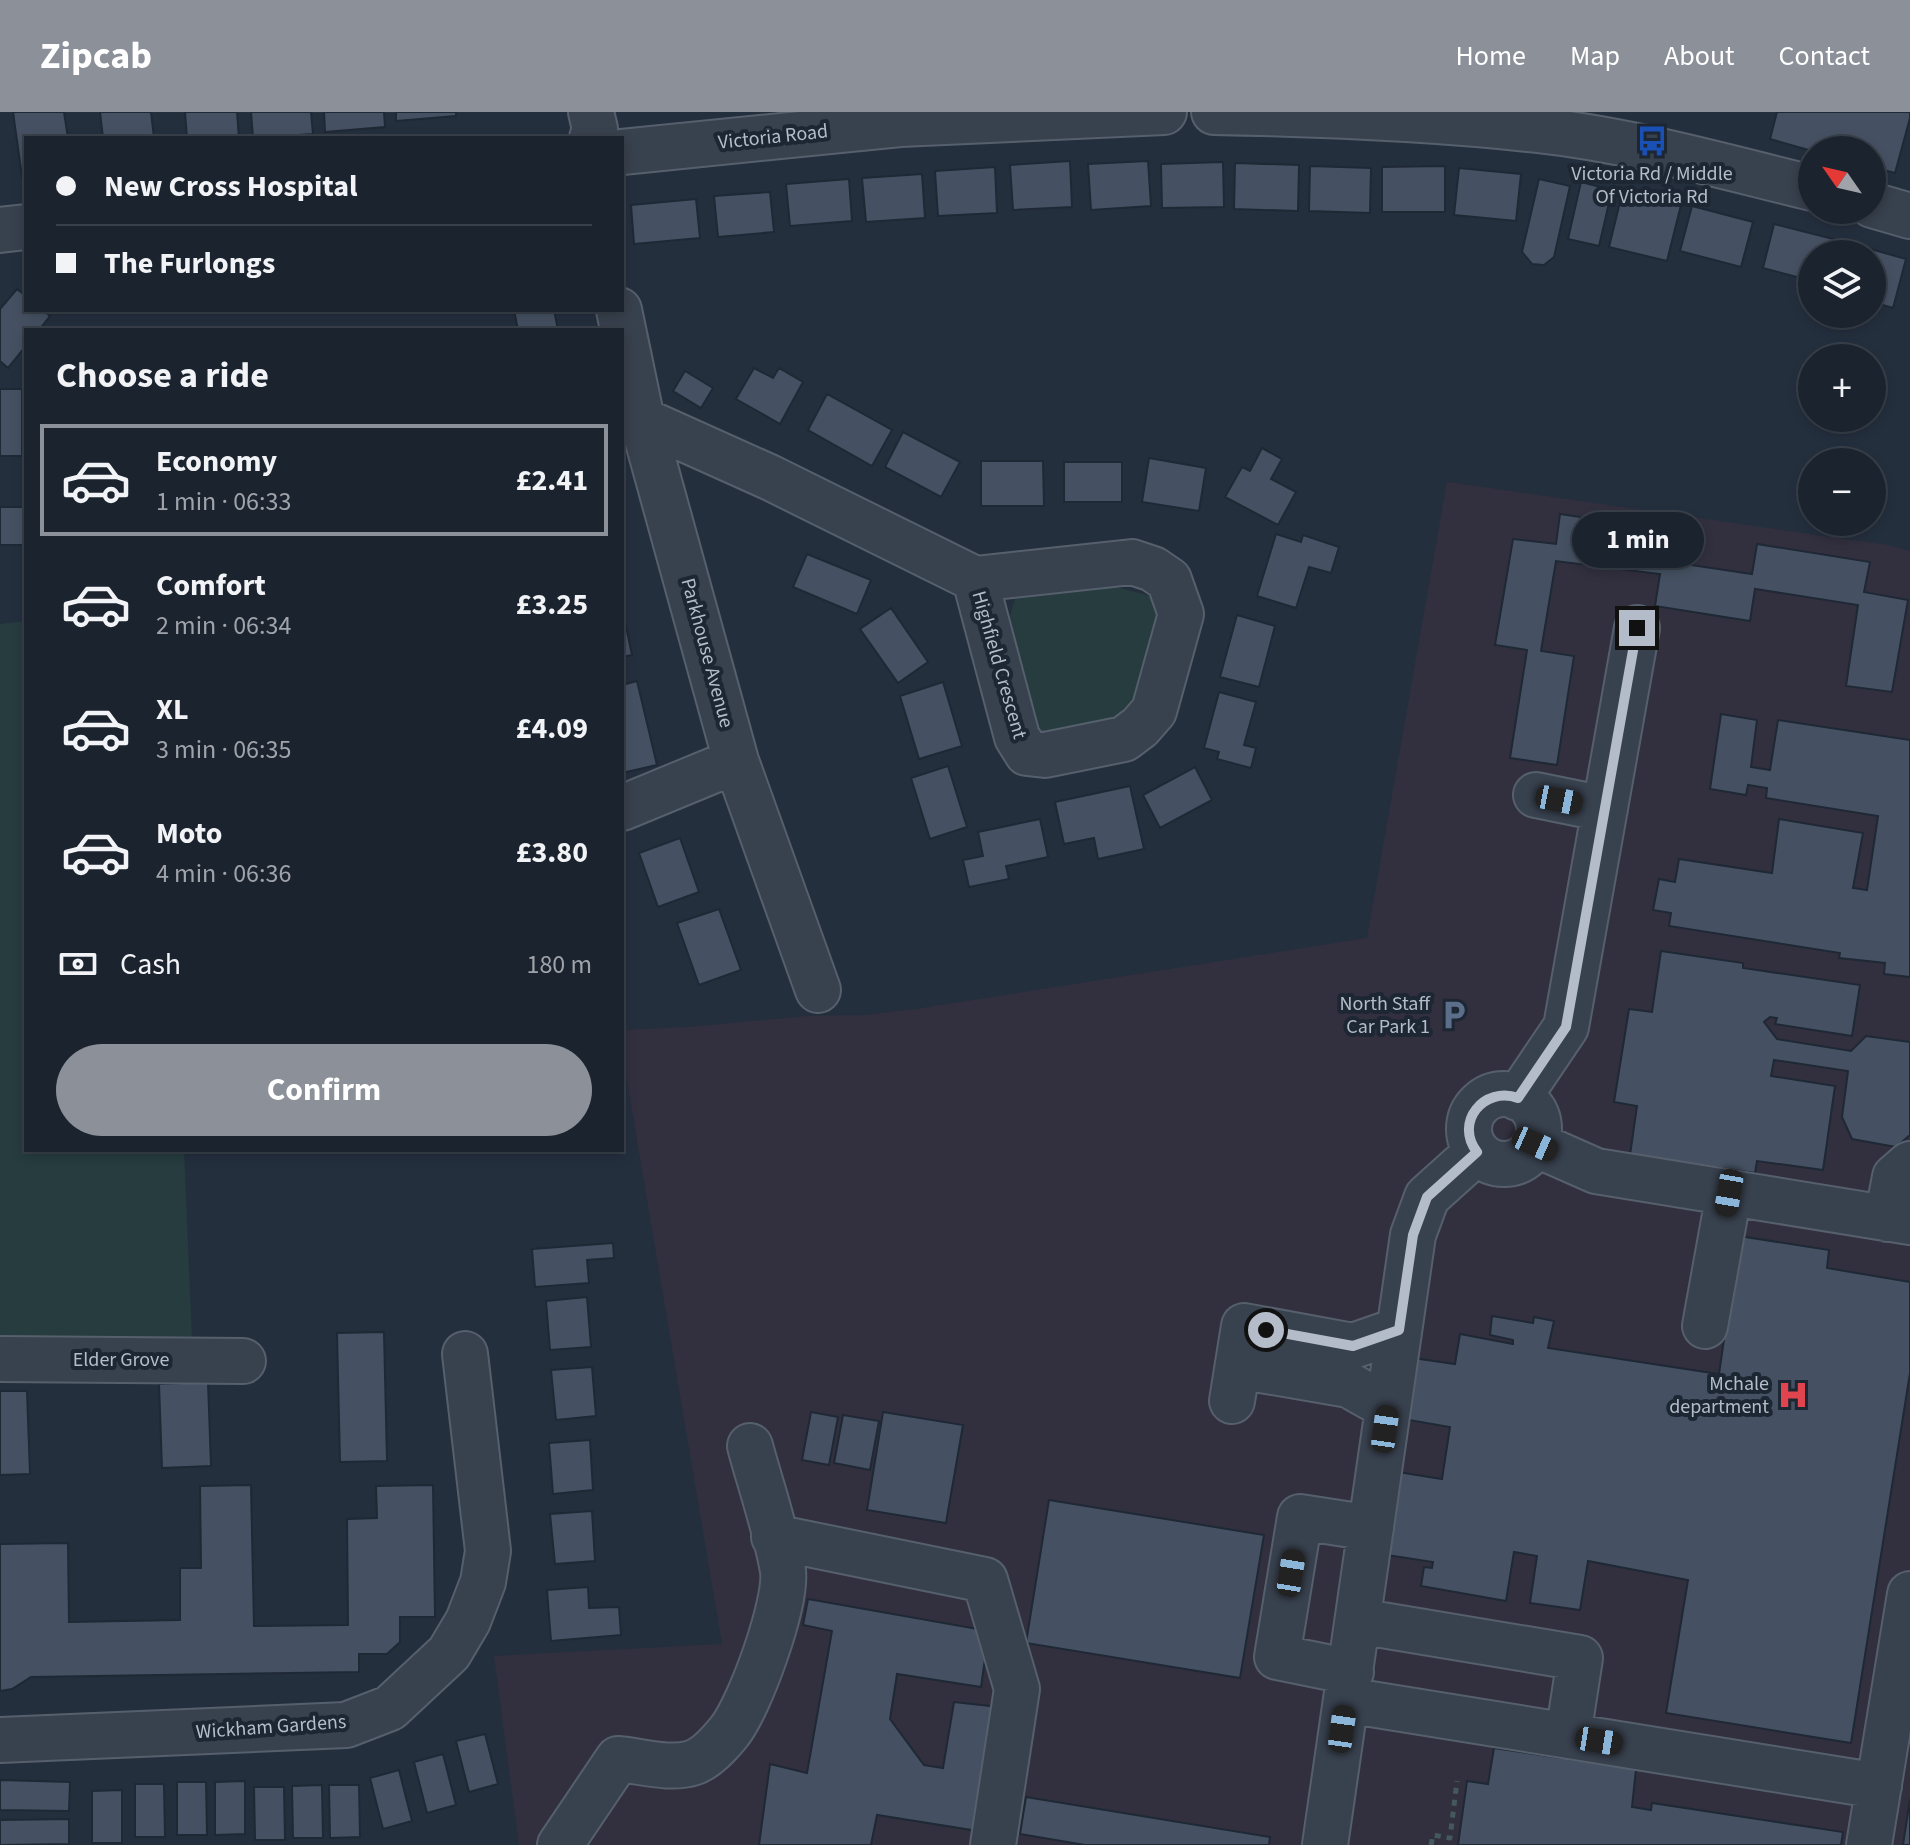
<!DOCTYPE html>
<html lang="en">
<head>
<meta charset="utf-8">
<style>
	body { margin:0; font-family:"Source Sans 3",sans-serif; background:#242b36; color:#f1f3f6; height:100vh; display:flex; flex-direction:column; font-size:30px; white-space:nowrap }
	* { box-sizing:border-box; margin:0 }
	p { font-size:26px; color:#a0a4aa }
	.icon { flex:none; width:44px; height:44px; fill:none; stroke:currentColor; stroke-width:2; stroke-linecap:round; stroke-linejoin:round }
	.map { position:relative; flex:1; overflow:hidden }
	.side { position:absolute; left:24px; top:216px; width:600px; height:824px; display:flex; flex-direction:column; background:#1b232e; border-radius:0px; box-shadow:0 4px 12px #0003,0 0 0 2px #39404a }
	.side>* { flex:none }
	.banner { position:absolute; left:24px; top:24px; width:600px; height:176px; border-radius:0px; box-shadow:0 4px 12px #0003,0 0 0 2px #39404a; display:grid; align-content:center; height:176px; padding:0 32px; background:#1b232e }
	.needle { width:52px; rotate:304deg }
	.tools { position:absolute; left:1798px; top:24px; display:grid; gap:16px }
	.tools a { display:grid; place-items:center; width:88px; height:88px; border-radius:50%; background:#1b232e; box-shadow:0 4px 12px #0003,0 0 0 2px #39404a; font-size:40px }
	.end { position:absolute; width:36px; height:36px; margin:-18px; border:10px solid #b4bcc9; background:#111; box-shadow:0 0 0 4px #111 }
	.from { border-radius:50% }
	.bubble { position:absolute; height:56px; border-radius:28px; background:#1b232e; box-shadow:0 4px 12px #0003,0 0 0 2px #39404a; font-size:26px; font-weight:700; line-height:56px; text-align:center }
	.car { position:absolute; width:24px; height:48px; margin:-24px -12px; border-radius:10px; box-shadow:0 0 6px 2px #0007; background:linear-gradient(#222 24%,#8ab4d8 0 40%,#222 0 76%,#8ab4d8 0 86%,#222 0) }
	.banner b { display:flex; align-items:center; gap:28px; height:76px; font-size:30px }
	.banner b+b { border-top:2px solid #39404a }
	.banner i { width:20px; height:20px; background:#f1f3f6 }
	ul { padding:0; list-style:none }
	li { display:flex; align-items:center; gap:24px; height:112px; margin:0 16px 12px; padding:0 16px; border:4px solid transparent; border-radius:0px }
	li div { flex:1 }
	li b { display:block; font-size:30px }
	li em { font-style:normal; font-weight:700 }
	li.selected { border-color:#8c9099 }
	li>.icon { width:72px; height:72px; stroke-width:1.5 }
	h2 { padding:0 32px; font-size:36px; line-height:96px }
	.pay { display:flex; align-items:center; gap:20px; height:88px; padding:0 32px; font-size:30px }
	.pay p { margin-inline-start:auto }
	.cta { display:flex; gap:16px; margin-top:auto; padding:16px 32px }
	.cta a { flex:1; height:92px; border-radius:48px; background:#8c9099; color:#fff; font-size:32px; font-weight:700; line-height:92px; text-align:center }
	header { display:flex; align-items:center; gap:48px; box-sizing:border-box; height:112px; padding:0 40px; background:#8c9099; color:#fff }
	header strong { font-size:38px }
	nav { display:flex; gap:44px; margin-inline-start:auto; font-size:28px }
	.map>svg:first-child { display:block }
</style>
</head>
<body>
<header>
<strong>Zipcab</strong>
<nav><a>Home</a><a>Map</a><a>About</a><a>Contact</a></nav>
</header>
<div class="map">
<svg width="1910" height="1733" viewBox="0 0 1910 1733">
	<rect width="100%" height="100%" fill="#242f3e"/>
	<path fill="#32303f" d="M1447,370L1887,433L1910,439V1733H519L494,1544L722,1532L622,939V918L690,915L808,904L865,903L916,897L1367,826Z"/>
	<path fill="#263c3f" d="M1116,475L1154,485L1162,513L1155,556L1127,608L1044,628L1032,606L1010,504L1015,487Z
		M26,509V1038H184L192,1228L0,1231V512Z"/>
	<path fill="#455162" stroke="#1f2835" stroke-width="2" d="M13,0H64L68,26H26V65H22Z
		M100,0H151L154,26H103Z
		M185,0H237L239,26H187Z
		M251,0H311L313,22L253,26Z
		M324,0H384L385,15L325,20Z
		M396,0H456V4L396,9Z
		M1777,0H1910V6L1895,61L1872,55V38L1812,39L1770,27Z
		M1070,49L1072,95L1013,98L1010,53Z
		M1148,49L1151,94L1091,98L1088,52Z
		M1223,50L1224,95L1162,96L1161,52Z
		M1235,51L1299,53L1298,99L1234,97Z
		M1310,54L1371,56L1370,101L1309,99Z
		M1445,54V100H1382V55Z
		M995,55L997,101L938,104L935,59Z
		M1459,56L1521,62L1516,109L1454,103Z
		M922,62L925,106L866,110L862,66Z
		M849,67L852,109L790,114L786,72Z
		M1539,67L1570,74L1554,145L1544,153L1532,152L1522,140Z
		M1581,70L1612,78L1599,134L1568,127Z
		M1623,78L1681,93L1667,149L1609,135Z
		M770,80L774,120L718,125L714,84Z
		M696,87L700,126L634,132L631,93Z
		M1692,94L1753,110L1741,155L1680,139Z
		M1774,112L1837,128L1833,142H1812V169L1763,156Z
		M1856,133L1906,147L1893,196L1872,190V142H1853Z
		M17,177L26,184V198H43L50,204L39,218H26V234L8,256L0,249V197Z
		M514,198H554L558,218H518Z
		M754,256L773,266L779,256L803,270L780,312L736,287Z
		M685,259L713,276L701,296L673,279Z
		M0,277H22V344H0Z
		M827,282L892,318L872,354L808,318Z
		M903,320L960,350L941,385L885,355Z
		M1262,336L1282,347L1271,367L1296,380L1278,413L1225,385L1242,355L1250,359Z
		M1149,346L1206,356L1199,399L1142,390Z
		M981,349H1043L1044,394H981Z
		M1064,350H1122V390H1064Z
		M0,395H24V433H0Z
		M1560,402L1669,418L1664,449L1752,462L1757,432L1870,450L1864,480L1908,488L1892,580L1846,574L1858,493L1755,477L1750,509L1655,494L1660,462L1556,449L1541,539L1574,544L1557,653L1510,646L1527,538L1495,533L1513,427L1556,432Z
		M1276,422L1301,430L1303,423L1339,435L1331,461L1309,455L1296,496L1257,484Z
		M807,442L871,468L857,502L793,475Z
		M622,495L632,543L622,545Z
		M891,496L928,550L898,571L860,517Z
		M1237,503L1275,514L1259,575L1220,565Z
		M637,569L657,653L622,661V573Z
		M943,570L962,634L919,647L900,584Z
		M1219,580L1256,590L1244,633L1256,636L1251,656L1217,647L1219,640L1204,636Z
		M1721,602L1757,608L1751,655L1770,658L1778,608L1910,628V865L1884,862L1885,851L1839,846L1840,841L1669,814L1671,801L1653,798L1659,767L1675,770L1679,747L1772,761L1779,707L1863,721L1853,776L1867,778L1878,704L1766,686L1767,676L1748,673L1746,683L1710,677Z
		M948,654L967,715L930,727L911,666Z
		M1195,655L1212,688L1160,716L1143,683Z
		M1130,674L1144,737L1098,747L1094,726L1064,732L1055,690Z
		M1040,707L1048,745L1006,754L1009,767L969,775L963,748L983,744L978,720Z
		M680,726L699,780L658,795L639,741Z
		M719,797L741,858L699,873L677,811Z
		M1661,839L1743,851V856L1860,873L1852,924L1775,912L1777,906L1770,905L1764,910L1777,927L1851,939L1866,924L1910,930V1023L1896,1035L1852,1027L1842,1005L1848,959L1774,948L1771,964L1835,974L1823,1058L1757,1049L1755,1061L1630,1043L1637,994L1614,990L1629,897L1652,900Z
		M1739,1124L1829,1138L1827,1156L1910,1170V1261L1851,1631L1666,1601L1688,1468L1588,1449L1580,1498L1530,1491L1537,1444L1514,1440L1506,1489L1421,1474L1424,1455L1432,1456L1433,1450L1387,1443L1398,1360L1442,1367L1450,1315L1403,1307L1413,1246L1455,1252L1460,1222L1513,1232V1228L1490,1223L1492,1204L1533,1211L1534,1205L1554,1209L1548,1236L1719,1262Z
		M613,1131L614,1146L587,1148L589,1171L535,1175L532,1137Z
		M587,1185L591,1235L550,1238L546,1189Z
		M384,1220L387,1349L340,1350L337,1221Z
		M592,1255L596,1304L556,1308L551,1258Z
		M208,1270L211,1354L162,1356L159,1272Z
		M0,1279H27L30,1362L0,1363Z
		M811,1300L838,1305L829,1353L802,1348Z
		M883,1300L963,1313L946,1411L867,1398Z
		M843,1303L879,1309L870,1358L834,1351Z
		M590,1328L593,1378L553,1382L549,1331Z
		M251,1373L254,1514L348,1513L347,1407L377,1406L376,1374L433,1373L435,1505H400V1530L387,1542H359V1560L31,1565L12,1577L0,1579V1432L68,1431L69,1510L180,1508V1456H201L200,1374Z
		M1049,1388L1264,1423L1240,1566L1026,1531Z
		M592,1399L595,1449L555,1452L550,1402Z
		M588,1475L589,1496L619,1495L621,1523L551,1529L547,1478Z
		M808,1487L989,1519L981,1575L897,1562L890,1607L924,1653L943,1656L954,1590L999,1595L978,1719L877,1703L871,1733H759L770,1652L807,1661L832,1519L803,1513Z
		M485,1622L498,1672L469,1680L456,1629Z
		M1494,1636L1636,1657L1632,1695L1651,1698L1652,1691L1843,1720L1841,1733H1458L1467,1669L1488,1672Z
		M443,1642L456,1693L427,1701L414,1650Z
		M399,1658L412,1709L383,1717L370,1666Z
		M0,1668L70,1670L69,1699L0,1698Z
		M245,1669V1722L215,1723V1670Z
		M177,1670H206L207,1723H177Z
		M135,1672H164L165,1725H135Z
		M322,1673L323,1726H293L292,1674Z
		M329,1673H359L360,1725L330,1726Z
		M254,1675H284L285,1728H255Z
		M122,1678V1731H92V1679Z
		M1026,1685L1270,1725L1269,1733H1085L1020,1722Z
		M1910,1687V1733H1903Z
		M69,1707V1732L0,1733V1708Z"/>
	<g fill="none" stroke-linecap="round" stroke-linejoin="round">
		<g stroke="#565f6c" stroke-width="48">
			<path id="minor" d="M591,0L595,17L592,26
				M1214,0C1321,2 1430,6 1537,18C1630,28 1721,54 1812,76
				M622,40L900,12L1164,0
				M1872,93L1910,104
				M0,118L26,115
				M619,198L642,308L736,649L818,878
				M642,308L769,365L975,467L1132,450L1153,457L1169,468L1181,502L1154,599L1140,615L1124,627L1045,643L1027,641L1017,625L975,467
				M1536,683L1605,697
				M622,696L736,649
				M1469 1017a35 35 0 1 1 70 0a35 35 0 1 1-70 0Z
				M1518,986L1566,915L1637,516
				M1535,1032L1596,1059L1910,1110
				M1887,1107L1895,1065L1910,1052
				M1705,1214L1729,1081
				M0,1247L243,1249
				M1238,1254L1349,1273L1388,1295
				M1232,1289L1244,1214L1353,1234L1399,1218
				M774,1425L985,1468L1017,1577L993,1733
				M1358,1509L1580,1546L1568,1624
				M1351,1560L1277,1545L1300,1405L1371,1416
				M1346,1588L1879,1674
				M0,1628L346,1613L390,1596L449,1541L468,1509L483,1470L488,1439L465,1242
				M560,1733L618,1647C641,1649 670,1658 692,1651C706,1647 720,1631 729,1620C750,1594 787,1491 783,1459C776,1417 761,1375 750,1334
				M1325,1733L1413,1123L1427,1085L1477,1040
				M1869,1733L1910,1482"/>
		</g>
		<path stroke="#44595c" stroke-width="5" stroke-dasharray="6 6" stroke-linecap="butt" d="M1431,1733L1433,1723L1450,1726L1457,1669"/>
		<use href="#minor" stroke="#38414e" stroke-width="44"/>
	</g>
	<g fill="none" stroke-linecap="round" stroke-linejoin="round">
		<path stroke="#b4bcc9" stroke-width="10" d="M1266,1218L1353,1234L1399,1218L1413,1123L1427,1085L1477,1040C1454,1010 1484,974 1518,986L1566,915L1637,516"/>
	</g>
	<defs>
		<g id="bus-bare" transform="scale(2.4)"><path d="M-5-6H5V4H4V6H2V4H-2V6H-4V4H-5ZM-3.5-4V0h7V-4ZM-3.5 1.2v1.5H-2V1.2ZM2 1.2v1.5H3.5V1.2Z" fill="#1a4fb4" stroke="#1d2633" stroke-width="2.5" paint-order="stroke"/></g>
		<g id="parking-bare" transform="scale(2.4)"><path d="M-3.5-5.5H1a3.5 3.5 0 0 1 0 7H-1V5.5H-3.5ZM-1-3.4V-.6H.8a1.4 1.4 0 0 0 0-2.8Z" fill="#5c6f8a" stroke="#1d2633" stroke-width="2.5" paint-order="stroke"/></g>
		<g id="hospital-bare" transform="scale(2.4)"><path d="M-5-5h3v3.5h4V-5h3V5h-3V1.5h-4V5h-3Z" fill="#e0444e" stroke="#1d2633" stroke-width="2.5" paint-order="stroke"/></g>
	</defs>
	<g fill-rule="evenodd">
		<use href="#bus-bare" x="1652" y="29"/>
		<use href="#parking-bare" x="1454" y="903"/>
		<use href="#hospital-bare" x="1793" y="1283"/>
	</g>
	<g text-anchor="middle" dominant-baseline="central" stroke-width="8" stroke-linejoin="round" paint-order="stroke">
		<g font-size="20" fill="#b4bcc9" stroke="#1d2633">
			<text transform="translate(773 25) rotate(-6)">Victoria Road</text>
			<text transform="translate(707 541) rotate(75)">Parkhouse Avenue</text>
			<text transform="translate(999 553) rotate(74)">Highfield Crescent</text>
			<text x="121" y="1248">Elder Grove</text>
			<text transform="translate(271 1615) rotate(-4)">Wickham Gardens</text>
		</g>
		<g font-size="20" fill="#b4bcc9" stroke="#1d2633" text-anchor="end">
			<text x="1652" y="62" text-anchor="middle">Victoria Rd / Middle<tspan x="1652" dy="23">Of Victoria Rd</tspan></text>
			<text x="1430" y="892">North Staff<tspan x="1430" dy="23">Car Park 1</tspan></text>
			<text x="1769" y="1272">Mchale<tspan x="1769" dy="23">department</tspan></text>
		</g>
	</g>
</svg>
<div class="tools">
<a><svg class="needle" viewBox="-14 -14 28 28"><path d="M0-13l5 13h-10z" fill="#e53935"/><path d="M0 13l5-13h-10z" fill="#a0a4aa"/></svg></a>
<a><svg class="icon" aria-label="layers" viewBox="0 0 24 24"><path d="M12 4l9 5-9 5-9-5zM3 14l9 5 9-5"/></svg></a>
<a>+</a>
<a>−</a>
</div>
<i class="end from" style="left:1266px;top:1218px"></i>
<i class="end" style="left:1637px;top:516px"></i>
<div class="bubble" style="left:1572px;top:400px;width:132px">1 min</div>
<i class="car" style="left:1559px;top:688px;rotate:101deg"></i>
<i class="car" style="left:1535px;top:1032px;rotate:114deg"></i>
<i class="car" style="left:1729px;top:1081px;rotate:190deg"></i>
<i class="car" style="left:1385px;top:1317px;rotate:8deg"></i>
<i class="car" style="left:1291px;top:1461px;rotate:9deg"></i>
<i class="car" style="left:1342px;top:1617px;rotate:8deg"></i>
<i class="car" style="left:1599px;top:1629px;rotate:99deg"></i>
<div class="banner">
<b><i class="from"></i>New Cross Hospital</b>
<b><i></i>The Furlongs</b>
</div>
<section class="side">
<h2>Choose a ride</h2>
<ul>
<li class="selected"><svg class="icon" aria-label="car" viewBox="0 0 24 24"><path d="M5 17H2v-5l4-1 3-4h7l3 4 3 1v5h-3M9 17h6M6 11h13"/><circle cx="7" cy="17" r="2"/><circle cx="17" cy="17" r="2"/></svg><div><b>Economy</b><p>1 min · 06:33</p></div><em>£2.41</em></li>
<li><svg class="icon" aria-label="car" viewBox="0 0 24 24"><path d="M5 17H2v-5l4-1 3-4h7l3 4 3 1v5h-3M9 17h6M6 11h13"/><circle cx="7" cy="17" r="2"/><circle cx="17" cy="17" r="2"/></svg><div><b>Comfort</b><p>2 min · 06:34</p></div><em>£3.25</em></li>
<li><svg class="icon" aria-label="car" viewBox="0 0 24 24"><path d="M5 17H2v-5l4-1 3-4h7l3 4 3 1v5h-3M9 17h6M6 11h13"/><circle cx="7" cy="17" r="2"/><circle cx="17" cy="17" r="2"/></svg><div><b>XL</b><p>3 min · 06:35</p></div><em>£4.09</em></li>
<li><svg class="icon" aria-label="car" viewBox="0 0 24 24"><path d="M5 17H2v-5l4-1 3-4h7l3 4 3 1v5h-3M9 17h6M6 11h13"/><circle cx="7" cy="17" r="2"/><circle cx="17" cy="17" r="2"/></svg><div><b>Moto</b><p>4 min · 06:36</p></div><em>£3.80</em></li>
</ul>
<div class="pay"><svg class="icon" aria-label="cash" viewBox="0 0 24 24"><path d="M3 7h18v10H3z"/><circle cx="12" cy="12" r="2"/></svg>Cash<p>180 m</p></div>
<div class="cta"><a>Confirm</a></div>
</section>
</div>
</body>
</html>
